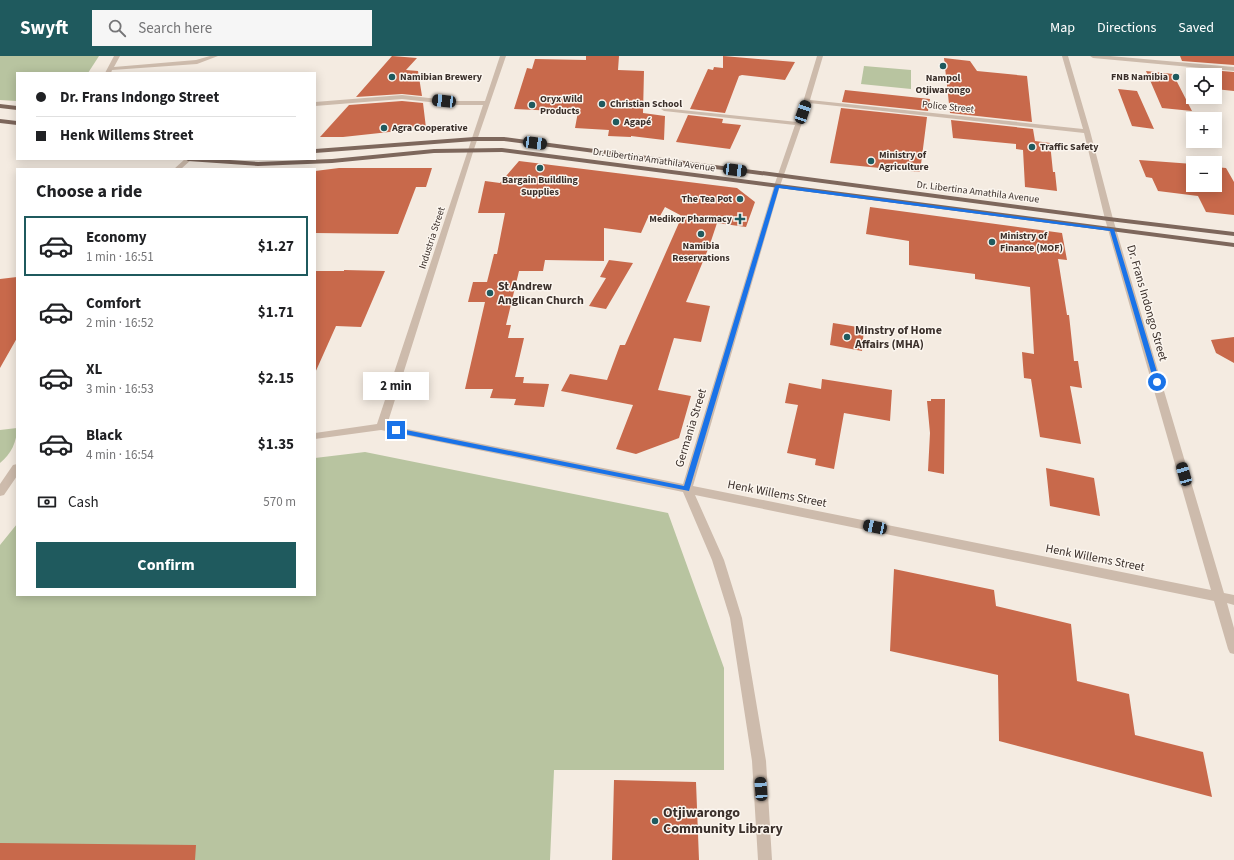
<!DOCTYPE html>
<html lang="en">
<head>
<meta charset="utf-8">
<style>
	body { margin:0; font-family:"Source Sans 3",sans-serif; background:#f6f6f6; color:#202124; height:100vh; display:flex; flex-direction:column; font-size:15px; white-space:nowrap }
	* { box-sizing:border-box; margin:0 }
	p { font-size:13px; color:#757577 }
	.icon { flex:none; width:22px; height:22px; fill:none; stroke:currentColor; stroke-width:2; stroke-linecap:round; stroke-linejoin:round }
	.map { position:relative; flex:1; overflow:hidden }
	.side { position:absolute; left:16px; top:112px; width:300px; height:428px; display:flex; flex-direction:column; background:#fff; border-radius:0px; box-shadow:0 2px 10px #0003 }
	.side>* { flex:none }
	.banner { position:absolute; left:16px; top:16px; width:300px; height:88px; border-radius:0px; box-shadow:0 2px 10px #0003; display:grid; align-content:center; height:88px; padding:0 20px; background:#fff }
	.buttons { position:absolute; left:1186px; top:12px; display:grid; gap:8px }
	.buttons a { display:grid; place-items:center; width:36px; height:36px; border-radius:0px; background:#fff; box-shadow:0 2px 10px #0003; font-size:20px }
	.end { position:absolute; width:18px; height:18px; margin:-9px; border:5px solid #1a73e8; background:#fff; box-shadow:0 0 0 2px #fff }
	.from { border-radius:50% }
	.bubble { position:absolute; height:28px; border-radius:0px; background:#fff; box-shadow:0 2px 10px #0003; font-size:13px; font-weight:700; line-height:28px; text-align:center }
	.car { position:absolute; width:12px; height:24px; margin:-12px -6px; border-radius:5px; box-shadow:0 0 3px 1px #0007; background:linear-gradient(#222 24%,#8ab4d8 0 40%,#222 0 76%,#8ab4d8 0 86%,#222 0) }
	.banner b { display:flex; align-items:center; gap:14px; height:38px; font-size:15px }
	.banner b+b { border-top:1px solid #e0e0e0 }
	.banner i { width:10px; height:10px; background:#202124 }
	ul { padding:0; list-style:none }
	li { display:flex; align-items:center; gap:12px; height:60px; margin:0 8px 6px; padding:0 12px; border:2px solid transparent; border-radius:0px }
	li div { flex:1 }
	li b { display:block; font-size:15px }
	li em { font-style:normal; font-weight:700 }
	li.selected { border-color:#1f5a5e }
	li>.icon { width:36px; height:36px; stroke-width:1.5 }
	h2 { padding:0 20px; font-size:18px; line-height:48px }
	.pay { display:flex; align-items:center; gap:10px; height:44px; padding:0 20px; font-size:15px }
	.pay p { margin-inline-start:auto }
	.action { display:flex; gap:8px; margin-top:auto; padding:8px 20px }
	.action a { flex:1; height:46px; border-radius:0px; background:#1f5a5e; color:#fff; font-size:16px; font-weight:700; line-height:46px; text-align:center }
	header { display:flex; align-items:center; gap:24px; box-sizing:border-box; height:56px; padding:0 20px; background:#1f5a5e; color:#fff }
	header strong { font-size:19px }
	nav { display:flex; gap:22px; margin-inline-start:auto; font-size:14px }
	.search { width:280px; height:36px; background:#f6f6f6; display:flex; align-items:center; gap:10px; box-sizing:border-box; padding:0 14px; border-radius:0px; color:#757577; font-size:15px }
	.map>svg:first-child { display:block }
</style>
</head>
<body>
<header>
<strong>Swyft</strong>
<div class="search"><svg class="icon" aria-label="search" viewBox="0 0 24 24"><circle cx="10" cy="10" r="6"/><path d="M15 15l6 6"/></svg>Search here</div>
<nav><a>Map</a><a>Directions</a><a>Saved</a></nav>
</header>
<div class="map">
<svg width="1234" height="804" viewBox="0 0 1234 804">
	<rect width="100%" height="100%" fill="#f4ebe1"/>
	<path fill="#b8c4a0" d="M0,0H99L88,17H17V45L0,44Z
		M864,10L911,14V33L861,28Z
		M17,372C17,386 11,398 0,407V374Z
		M365,396L668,457L724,612V714H554L550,804H0V489L17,468V539H315V402Z"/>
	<path fill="#c8694b" d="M392,0L417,2L406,14L418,15L422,40L402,38L356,41Z
		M586,0H619L618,14L644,15L643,57L665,60L664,84L631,80V81L608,80L609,74L575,72L578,56L514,53L527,12L532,13L535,3L586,4Z
		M723,0L795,6L785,24L742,19L739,20L725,57L690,53L708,13L713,14L714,11L723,12Z
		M1180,0H1234V9L1182,5Z
		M944,2L970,5L977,15L1027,20L1032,66L950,57Z
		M1186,12L1234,16V35L1215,33V19H1193V26Z
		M1146,15L1173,18L1192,55L1162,52Z
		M1118,33L1137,35L1154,73L1132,70Z
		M845,34L930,43L928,55L842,46Z
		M402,45L423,47L426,72L343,81H320L349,49Z
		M841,52L927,61L920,116L830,107Z
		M688,59L723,63L722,67L741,69L730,93L676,86Z
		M951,64L1033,73L1035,85L1050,87L1053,116H1055L1057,135L1025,131L1023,94L1016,93V88L953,82Z
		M1139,104L1193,108V129H1215V111L1226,112L1234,126V159L1206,156L1198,140L1158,135L1152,122L1146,121Z
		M519,105L737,132L755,146L746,171L717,167L709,191L686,246L710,250L701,286L674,282L658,334L691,340L679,382L636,398L616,393L633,349L561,335L570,318L607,324L620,289H625L682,160L665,151L660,160L649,159L641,177L604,172V205L545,204L543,215H519L506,269H511L508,282H524L515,321H524L523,327L549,328L544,351L514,349L516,343L490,342L493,333H465L485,246H468L473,226H487L494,198H497L505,157H478L485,125L500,127Z
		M339,112H432L426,131H416L398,178L315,177V115Z
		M870,151L1062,177L1067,204L1058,203L1067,259H1069L1074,305H1078L1082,332L1070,330L1081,388L1040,381L1031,323L1024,322L1022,296L1034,298L1030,231L975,223V218L909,209V185L866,178Z
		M609,204L633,207L606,253L589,250L606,222L600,221Z
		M344,214L385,215L361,271L336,270L315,317V215H344Z
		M17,221V282L0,312V223Z
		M833,267L864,272L862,295L830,289Z
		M1234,281V307L1216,297L1211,284Z
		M822,323L892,334L890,365L844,357L834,413L815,409L816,403L787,397L798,349L785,347L789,327L821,333Z
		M931,343H945L944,418L928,415L930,377L927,345H931Z
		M1046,412L1094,422L1100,460L1050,450Z
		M894,513L994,534L996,550L1071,568L1077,625L1129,638L1135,679L1203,696L1212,741L999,685L998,619L890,595Z
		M614,724L696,726L699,804H612Z
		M0,787L196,789L195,804H0Z"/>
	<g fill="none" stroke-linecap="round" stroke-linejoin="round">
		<path fill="#cdbbac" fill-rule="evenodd" d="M114,0H120L114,11L196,4L210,0H218L197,8L112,14L111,17H105Z
			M500,0H506L474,93L387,369L683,428L774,130L795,69L664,55L661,53L662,52L797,66L817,0H823L810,44L1083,73L1062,0H1068L1090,75L1113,163L1224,537L1234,539V549L1227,547L1234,572V598L1230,597L1228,593L1214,545L695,439L724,504L742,562L766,705L772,804H758L752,705L730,562L712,504L683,436L381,374L315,383V377L377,368L483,49H456L402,43L315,50V46L402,39L456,45H485ZM809,47L1084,77L1105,163L1211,534L693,430L780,130Z
			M1090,0H1110L1234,11V15L1093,2Z
			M185,103H192L181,113H174Z
			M17,408V420L4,439L0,440V428L13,409Z"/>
		<path fill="#7d675c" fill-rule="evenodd" d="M0,48L17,50V54L0,52Z
			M0,63L17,65V69L0,67Z
			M474,81H504L1109,161L1234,176V180L1109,165L504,85H474L315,97V93Z
			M502,92L1234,187V191L502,96L434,97L332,107L258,110L188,105L185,103H215L258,106L332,103L434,93Z"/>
	</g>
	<path fill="#1a73e8" d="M778,129L1114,173L1160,326L1157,328L1154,326L1110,175L779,132L689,435L394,376L393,374L396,372L684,430L775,130Z"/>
	<g fill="#1f5a5e" stroke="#fbf5ee" stroke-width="1.5">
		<circle cx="943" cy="10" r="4"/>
		<circle cx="392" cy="21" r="4"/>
		<circle cx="1176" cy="21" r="4"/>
		<circle cx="602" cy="48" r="4"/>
		<circle cx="532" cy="49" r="4"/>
		<circle cx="616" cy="66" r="4"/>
		<circle cx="384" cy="72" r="4"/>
		<circle cx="1032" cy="91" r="4"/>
		<circle cx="871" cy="105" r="4"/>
		<circle cx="540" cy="112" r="4"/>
		<circle cx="740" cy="143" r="4"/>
		<path d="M738 157h4v4h4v4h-4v4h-4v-4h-4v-4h4z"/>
		<circle cx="701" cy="178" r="4"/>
		<circle cx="992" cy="186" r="4"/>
		<circle cx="490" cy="237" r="4"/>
		<circle cx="847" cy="281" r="4"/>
		<circle cx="655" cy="765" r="4"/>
	</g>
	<g text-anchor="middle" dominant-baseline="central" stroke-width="3" stroke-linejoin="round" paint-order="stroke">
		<g font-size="10" font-weight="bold" fill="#3b302b" stroke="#fbf5ee" text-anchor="start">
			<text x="400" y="21">Namibian Brewery</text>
			<text x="1168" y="21" text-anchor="end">FNB Namibia</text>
			<text x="943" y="22" text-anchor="middle">Nampol<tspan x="943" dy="12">Otjiwarongo</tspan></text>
			<text x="540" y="43">Oryx Wild<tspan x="540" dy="12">Products</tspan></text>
			<text x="610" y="48">Christian School</text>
			<text x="624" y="66">Agapé</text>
			<text x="392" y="72">Agra Cooperative</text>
			<text x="1040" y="91">Traffic Safety</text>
			<text x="879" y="99">Ministry of<tspan x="879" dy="12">Agriculture</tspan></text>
			<text x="540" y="124" text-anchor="middle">Bargain Buildling<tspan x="540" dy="12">Supplies</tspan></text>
			<text x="732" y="143" text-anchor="end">The Tea Pot</text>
			<text x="732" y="163" text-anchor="end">Medikor Pharmacy</text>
			<text x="1000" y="180">Ministry of<tspan x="1000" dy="12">Finance (MOF)</tspan></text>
			<text x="701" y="190" text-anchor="middle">Namibia<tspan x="701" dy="12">Reservations</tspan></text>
		</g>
		<g font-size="10" fill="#3b302b" stroke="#fbf5ee">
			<text transform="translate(948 51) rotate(6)">Police Street</text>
			<text transform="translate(654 104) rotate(8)">Dr. Libertina Amathila Avenue</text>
			<text transform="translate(978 136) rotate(7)">Dr. Libertina Amathila Avenue</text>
			<text transform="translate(432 182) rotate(-72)">Industria Street</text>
		</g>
		<g font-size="12" font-weight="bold" fill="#3b302b" stroke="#fbf5ee" text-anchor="start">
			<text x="498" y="230">St Andrew<tspan x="498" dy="14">Anglican Church</tspan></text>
			<text x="855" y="274">Minstry of Home<tspan x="855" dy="14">Affairs (MHA)</tspan></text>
		</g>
		<g font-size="12" fill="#3b302b" stroke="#fbf5ee">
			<text transform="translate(1147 247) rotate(74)">Dr. Frans Indongo Street</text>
			<text transform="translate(691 372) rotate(-73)">Germania Street</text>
			<text transform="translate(777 438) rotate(11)">Henk Willems Street</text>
			<text transform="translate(1095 502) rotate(11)">Henk Willems Street</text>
		</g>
		<g font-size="14" font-weight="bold" fill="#3b302b" stroke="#fbf5ee" text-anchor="start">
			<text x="663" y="757">Otjiwarongo<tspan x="663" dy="16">Community Library</tspan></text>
		</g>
	</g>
</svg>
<div class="buttons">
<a><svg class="icon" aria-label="locate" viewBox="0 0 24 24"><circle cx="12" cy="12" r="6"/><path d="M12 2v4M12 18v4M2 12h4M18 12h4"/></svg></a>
<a>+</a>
<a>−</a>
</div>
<i class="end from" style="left:1157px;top:326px"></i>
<i class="end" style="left:396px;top:374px"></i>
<div class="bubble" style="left:363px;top:316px;width:66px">2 min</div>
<i class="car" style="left:444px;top:45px;rotate:276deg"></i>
<i class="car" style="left:803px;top:56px;rotate:19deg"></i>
<i class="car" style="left:535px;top:87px;rotate:97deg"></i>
<i class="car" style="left:735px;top:114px;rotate:97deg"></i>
<i class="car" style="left:1184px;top:418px;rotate:344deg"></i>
<i class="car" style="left:875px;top:471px;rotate:282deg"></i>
<i class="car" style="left:761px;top:733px;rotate:356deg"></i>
<div class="banner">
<b><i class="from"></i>Dr. Frans Indongo Street</b>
<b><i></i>Henk Willems Street</b>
</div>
<section class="side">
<h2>Choose a ride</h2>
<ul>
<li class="selected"><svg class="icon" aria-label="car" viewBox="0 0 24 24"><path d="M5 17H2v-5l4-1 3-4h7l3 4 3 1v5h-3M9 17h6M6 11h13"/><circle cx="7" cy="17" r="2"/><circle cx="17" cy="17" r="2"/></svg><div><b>Economy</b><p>1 min · 16:51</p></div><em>$1.27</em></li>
<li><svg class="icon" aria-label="car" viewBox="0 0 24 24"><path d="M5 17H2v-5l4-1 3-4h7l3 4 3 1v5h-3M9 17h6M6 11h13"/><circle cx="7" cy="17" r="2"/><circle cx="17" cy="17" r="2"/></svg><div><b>Comfort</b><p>2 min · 16:52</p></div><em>$1.71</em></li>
<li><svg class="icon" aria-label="car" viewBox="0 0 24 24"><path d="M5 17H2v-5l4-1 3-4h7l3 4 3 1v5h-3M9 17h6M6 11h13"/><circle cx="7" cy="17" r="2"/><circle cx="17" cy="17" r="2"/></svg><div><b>XL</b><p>3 min · 16:53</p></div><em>$2.15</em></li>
<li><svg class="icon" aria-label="car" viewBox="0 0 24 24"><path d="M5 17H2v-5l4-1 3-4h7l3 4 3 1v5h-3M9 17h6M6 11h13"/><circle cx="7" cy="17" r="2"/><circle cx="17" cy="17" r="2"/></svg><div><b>Black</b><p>4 min · 16:54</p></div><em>$1.35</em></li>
</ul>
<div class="pay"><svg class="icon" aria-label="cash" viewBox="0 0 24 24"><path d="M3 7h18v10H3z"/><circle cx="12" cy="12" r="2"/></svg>Cash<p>570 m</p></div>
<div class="action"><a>Confirm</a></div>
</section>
</div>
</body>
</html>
